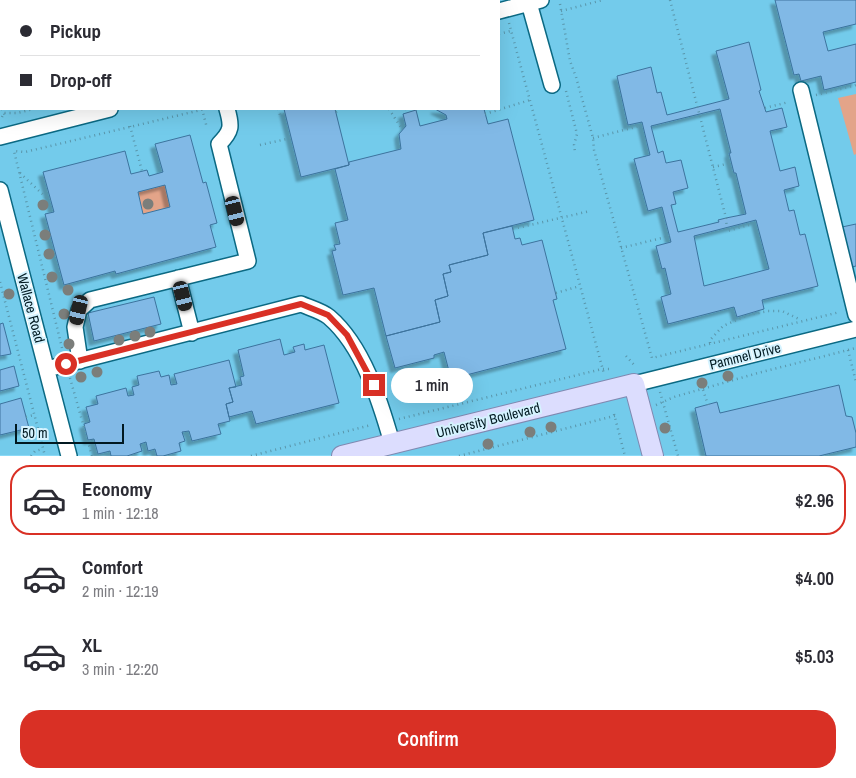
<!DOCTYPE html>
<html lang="en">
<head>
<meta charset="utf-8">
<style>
	body { margin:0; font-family:"Archivo Narrow",sans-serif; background:#f7f7f7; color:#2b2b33; height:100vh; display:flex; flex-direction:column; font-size:19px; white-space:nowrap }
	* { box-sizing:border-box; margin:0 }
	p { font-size:16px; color:#7c7c81 }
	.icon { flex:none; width:28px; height:28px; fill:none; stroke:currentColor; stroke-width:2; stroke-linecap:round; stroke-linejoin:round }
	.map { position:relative; height:456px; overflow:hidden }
	.details { display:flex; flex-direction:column; background:#fff; flex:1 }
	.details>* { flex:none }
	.hud { position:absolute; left:0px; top:0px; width:500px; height:110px; box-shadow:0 5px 20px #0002; display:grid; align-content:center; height:110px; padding:0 20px; background:#fff }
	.scale { position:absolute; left:15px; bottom:12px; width:109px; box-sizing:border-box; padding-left:5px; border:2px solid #011921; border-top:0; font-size:14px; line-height:18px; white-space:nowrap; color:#011921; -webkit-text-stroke:4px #d5f3ff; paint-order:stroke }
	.end { position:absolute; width:22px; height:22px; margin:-11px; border:6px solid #d93025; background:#fff; box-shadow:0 0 0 2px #fff }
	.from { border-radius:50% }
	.bubble { position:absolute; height:35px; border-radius:18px; background:#fff; box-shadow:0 5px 20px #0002; font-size:16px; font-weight:600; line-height:35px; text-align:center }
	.car { position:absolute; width:15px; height:30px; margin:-15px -8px; border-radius:6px; box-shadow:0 0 4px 1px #0007; background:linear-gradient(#222 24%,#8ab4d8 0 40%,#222 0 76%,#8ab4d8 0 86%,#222 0) }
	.hud b { display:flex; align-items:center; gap:18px; height:48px; font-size:19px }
	.hud b+b { border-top:1px solid #e1e1e2 }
	.hud i { width:12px; height:12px; background:#2b2b33 }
	ul { padding:9px 0 0; list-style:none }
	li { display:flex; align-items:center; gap:15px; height:70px; margin:0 10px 8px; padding:0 10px; border:2px solid transparent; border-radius:20px }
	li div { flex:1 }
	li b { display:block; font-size:19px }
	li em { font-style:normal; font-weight:600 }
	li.selected { border-color:#d93025 }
	li>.icon { width:45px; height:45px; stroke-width:1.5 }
	.button { display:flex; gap:10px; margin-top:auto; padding:10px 20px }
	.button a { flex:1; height:58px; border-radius:20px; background:#d93025; color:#fff; font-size:20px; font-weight:600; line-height:58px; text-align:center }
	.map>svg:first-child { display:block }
</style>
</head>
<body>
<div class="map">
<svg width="856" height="456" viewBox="0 0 856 456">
	<defs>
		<filter id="shadow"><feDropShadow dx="-4.5" dy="4.5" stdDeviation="1" flood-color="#0004"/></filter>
	</defs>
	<rect width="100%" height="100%" fill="#8adaf7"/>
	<path fill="#73cbeb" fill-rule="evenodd" d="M0,0H856V455H0ZM1,1H499V109H1Z"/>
	<path fill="#e3a489" d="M856,94V154L854,155L838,98Z
		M165,185L170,207L143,214L138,192Z"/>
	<path fill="#81b9e6" stroke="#3c739d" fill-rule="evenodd" filter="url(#shadow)" d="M46,0H172V1H46Z
		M200,0H312V1H198Z
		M775,0H856V24L823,32L828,51L856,44V82L824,90L821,76L801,81L799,74L794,75Z
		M749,42L761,90L759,91L766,112L782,108L787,127L770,131L780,171L795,167L799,186L784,190L789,211L794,210L800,235L805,234L818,286L762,300L764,309L737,317L734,307L668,324L661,297L671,294L665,268L662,269L656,246L671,242L662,207L648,211L634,159L650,155L642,122L628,125L617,76L651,67L657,93L661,92L667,115L729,99L716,51ZM720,109L731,153H729L734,173H736L746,214L726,218L718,220L719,222L678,232L671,205L676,204L673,192L688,188L681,160L666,163L663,151L658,153L651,126ZM756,220L769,269L704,286L694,236Z
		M284,109H335L349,165L301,177Z
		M435,109H484L488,124L508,119L534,220L483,233L488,255L449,265L451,272L443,274L448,296L435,300L440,322L386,336L374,288L343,295L332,251L336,250L334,245L340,244L335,223L348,220L335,169L349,165V162L401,149L399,134L406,126L403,114L416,110L420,126L447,119L446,115Z
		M190,135L203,183L206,182L217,223L210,225L216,247L116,274L115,271L64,285L45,214L54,212L43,172L125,151L131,174L147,170L149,176L163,172L155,144ZM165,185L170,207L143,214L138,192Z
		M856,224V266L852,267L842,227Z
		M512,226L515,239L520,238L522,245L542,240L557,299L553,300L566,349L451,379L444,352L434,355V358L395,368L386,336L440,322L435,300L448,296L443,274L451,272L449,265L488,255L483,233Z
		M154,297L161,324L94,341L88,313Z
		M3,323L11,354L0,356V324Z
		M280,339L284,355L295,352L293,347L304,344L305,350L324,345L339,403L256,424L252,411L229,417L226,404L233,402L229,388L242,385L240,377L244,376L238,350Z
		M229,360L236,387L229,388L233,402L226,404L230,421L218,424L221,434L192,441L189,431L182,432L185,441L179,443L181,451L163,456H157L155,449L148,451L146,442L140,444L142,451L127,456H111L110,451L98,454L94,439L88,440L84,424L90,422L86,407L98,404L96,396L126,388L128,396L134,395L132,387L139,385L137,376L159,371L161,377L169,375L171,385L177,384L174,374Z
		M14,366L19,386L0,391V370Z
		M839,385L846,416L852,417L856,433V447L819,456H706L695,408L717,402L720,413Z
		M21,398L29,428L0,435V404Z"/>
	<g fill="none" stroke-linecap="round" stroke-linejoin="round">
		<g stroke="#0b6983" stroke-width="18">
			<path id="minor" d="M358,0V1
				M529,3L552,85
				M499,11L541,0
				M801,90L856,315
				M0,137L110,109
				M0,190L69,456
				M178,278L192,333
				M80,361L75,327L79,310L90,300L248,261L219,144C232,131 232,126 227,109
				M47,369L301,304C310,308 322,311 329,317C363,346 380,401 392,443
				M634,384L856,329"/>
		</g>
		<g stroke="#8089b1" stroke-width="22">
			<path id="major" d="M342,456L634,384L653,456"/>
		</g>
		<path stroke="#5a96ab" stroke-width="2.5" stroke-dasharray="1 4" stroke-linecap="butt" d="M341,0V1
			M375,0L376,1
			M447,0V1
			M670,0L726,218L727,231L749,225
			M460,1L465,0
			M560,4L570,61L576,77L593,138L594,150L652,358L840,312
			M561,11L603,0
			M509,23L604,374
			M499,34L511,31
			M0,51L1,53
			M566,91L577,134L574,145L575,152
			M816,95L856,85
			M0,105L1,107
			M765,108L789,102
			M2,109L4,113H17L34,109
			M202,109L207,128
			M278,109L280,115L285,114
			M389,109L402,129
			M406,109L407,113
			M336,112L339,109
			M485,114L530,100
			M2,117L4,113L6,118
			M130,126L142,171
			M593,138L643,125
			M260,145L291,138
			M713,167L731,163
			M20,173L51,202
			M513,229L590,211
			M621,248L670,236
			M0,282L45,456
			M556,293L580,286
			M710,343V340L723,326L748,315L768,311H782L801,320
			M62,348L14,151L25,152L205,109
			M848,350L856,382
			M626,356L636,367
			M70,378L92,456
			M703,390L708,405
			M660,392L678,456
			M656,405L674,397L758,373L856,348
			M614,414L625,456
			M26,417L34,415
			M399,419L602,369H609
			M31,456L35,451L43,449
			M251,456L371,425
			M459,456L618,415"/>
		<use href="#minor" stroke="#fff" stroke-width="15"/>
		<use href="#major" stroke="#dcddfe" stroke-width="20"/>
	</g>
	<g fill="#7b7e7b">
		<circle cx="148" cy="204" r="5.5"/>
		<circle cx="43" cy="205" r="5.5"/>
		<circle cx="45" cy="235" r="5.5"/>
		<circle cx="49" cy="254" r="5.5"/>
		<circle cx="52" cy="277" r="5.5"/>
		<circle cx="68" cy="290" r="5.5"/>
		<circle cx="9" cy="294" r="5.5"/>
		<circle cx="64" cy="314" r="5.5"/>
		<circle cx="150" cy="332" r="5.5"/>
		<circle cx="135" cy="336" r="5.5"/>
		<circle cx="119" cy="340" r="5.5"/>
		<circle cx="69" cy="344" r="5.5"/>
		<circle cx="97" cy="372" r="5.5"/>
		<circle cx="728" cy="376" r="5.5"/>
		<circle cx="81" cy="377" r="5.5"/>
		<circle cx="702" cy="383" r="5.5"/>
		<circle cx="551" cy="427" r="5.5"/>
		<circle cx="665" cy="428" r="5.5"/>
		<circle cx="530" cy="432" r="5.5"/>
		<circle cx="488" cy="444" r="5.5"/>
	</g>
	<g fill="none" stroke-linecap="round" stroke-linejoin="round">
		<path stroke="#d93025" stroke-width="6" d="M66,364L301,304L328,315L347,335L374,385"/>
	</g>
	<g text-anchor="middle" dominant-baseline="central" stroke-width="4" stroke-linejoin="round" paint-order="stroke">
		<g font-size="14" fill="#011921" stroke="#d5f3ff">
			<text transform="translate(31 308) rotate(75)">Wallace Road</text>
			<text transform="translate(745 356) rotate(-14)">Pammel Drive</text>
			<text transform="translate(488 420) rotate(-14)">University Boulevard</text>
		</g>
	</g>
</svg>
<div class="scale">50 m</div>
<i class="end from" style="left:66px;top:364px"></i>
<i class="end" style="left:374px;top:385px"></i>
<div class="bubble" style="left:391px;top:368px;width:82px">1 min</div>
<i class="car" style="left:235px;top:211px;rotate:166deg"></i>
<i class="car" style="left:183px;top:296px;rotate:166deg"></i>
<i class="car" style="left:79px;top:310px;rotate:193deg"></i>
<div class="hud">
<b><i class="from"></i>Pickup</b>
<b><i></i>Drop-off</b>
</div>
</div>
<section class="details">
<ul>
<li class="selected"><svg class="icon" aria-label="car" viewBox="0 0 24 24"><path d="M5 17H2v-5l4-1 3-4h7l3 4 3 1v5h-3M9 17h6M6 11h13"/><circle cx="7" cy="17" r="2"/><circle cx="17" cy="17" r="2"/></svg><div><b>Economy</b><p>1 min · 12:18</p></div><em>$2.96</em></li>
<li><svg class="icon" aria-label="car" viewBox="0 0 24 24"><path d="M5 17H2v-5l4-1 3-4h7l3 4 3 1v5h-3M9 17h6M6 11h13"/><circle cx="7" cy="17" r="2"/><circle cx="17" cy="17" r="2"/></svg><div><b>Comfort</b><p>2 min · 12:19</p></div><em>$4.00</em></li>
<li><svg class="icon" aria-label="car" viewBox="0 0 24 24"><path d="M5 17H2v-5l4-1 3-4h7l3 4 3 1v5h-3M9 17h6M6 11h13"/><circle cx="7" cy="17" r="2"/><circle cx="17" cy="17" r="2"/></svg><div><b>XL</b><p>3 min · 12:20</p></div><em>$5.03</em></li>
</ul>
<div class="button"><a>Confirm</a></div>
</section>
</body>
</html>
